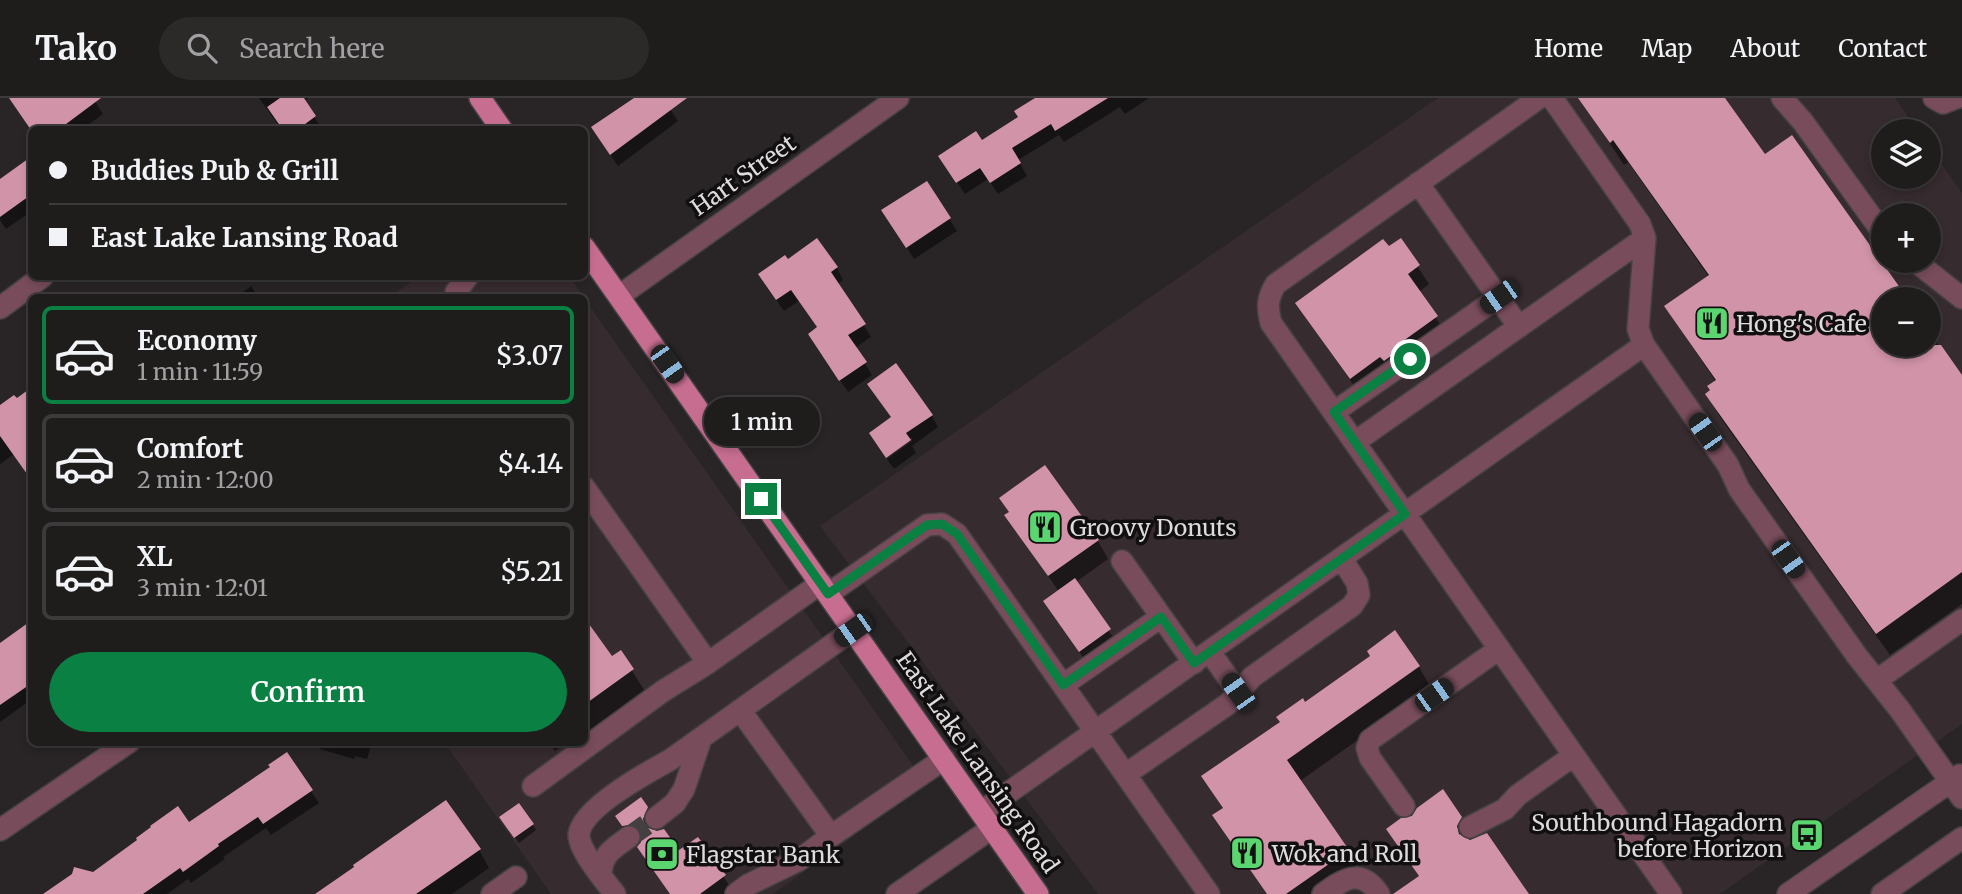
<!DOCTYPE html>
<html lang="en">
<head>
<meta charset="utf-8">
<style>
	body { margin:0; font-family:Merriweather,serif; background:#2c2929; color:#f1f3f6; height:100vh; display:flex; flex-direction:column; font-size:26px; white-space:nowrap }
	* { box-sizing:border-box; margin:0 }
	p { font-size:23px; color:#a1a1a3 }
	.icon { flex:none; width:38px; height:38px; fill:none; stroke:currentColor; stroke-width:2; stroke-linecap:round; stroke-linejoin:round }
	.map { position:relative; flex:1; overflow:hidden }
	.panel { position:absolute; left:28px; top:196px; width:560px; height:452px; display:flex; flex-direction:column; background:#1f1c1c; border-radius:10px; box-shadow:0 4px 10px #0003,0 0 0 2px #3c3a3b }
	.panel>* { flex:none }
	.banner { position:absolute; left:28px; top:28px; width:560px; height:154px; border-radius:10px; box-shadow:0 4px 10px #0003,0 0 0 2px #3c3a3b; display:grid; align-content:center; height:154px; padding:0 21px; background:#1f1c1c }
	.buttons { position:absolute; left:1871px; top:21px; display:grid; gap:14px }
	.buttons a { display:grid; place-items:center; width:70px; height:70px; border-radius:50%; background:#1f1c1c; box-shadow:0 4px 10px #0003,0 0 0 2px #3c3a3b; font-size:35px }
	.end { position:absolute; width:32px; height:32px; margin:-16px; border:9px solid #0b8043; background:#fff; box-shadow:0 0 0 4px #fff }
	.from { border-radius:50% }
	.bubble { position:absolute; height:49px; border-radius:24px; background:#1f1c1c; box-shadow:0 4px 10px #0003,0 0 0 2px #3c3a3b; font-size:23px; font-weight:600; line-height:49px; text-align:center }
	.car { position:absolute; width:21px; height:42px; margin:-21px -10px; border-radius:9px; box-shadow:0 0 5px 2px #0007; background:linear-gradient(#222 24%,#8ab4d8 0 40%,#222 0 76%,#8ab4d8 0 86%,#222 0) }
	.banner b { display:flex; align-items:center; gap:24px; height:66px; font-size:26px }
	.banner b+b { border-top:2px solid #3c3a3b }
	.banner i { width:18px; height:18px; background:#f1f3f6 }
	ul { padding:12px 0 0; list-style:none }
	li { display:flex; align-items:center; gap:21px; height:98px; margin:0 14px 10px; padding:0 7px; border:4px solid #3c3a3b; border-radius:10px }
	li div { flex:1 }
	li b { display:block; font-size:26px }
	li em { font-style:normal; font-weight:600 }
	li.selected { border-color:#0b8043 }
	li>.icon { width:63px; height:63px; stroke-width:1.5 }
	.action { display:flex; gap:14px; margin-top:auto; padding:14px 21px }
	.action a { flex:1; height:80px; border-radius:42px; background:#0b8043; color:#fff; font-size:28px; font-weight:600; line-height:80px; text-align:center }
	header { display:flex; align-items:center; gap:42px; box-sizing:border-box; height:98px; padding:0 35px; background:#1f1c1c; border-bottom:2px solid #3c3a3b }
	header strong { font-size:33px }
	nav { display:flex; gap:38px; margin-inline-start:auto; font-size:24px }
	.search { width:490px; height:63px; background:#2c2929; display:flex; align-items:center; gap:18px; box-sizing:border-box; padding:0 24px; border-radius:38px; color:#a1a1a3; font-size:26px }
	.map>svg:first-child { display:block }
</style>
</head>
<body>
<header>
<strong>Tako</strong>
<div class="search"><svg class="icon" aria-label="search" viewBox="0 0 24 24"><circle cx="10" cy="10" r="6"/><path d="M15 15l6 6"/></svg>Search here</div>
<nav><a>Home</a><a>Map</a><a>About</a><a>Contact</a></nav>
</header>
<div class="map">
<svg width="1962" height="796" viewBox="0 0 1962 796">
	<rect width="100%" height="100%" fill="#292526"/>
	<path fill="#362b2f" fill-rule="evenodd" d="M1438,0H1895L1918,33H1883V79H1928L1929,48L1962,95V626L1720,796H1098L820,428ZM1883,117H1928V163H1883ZM1883,201H1928V247H1883Z
		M570,178L584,200H388L418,179Z
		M584,200L926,686L773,796H551L444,644H584Z"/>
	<path fill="#0007" d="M11,0H93L103,16L81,32H32Z
		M259,0H309L304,3L322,31L282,32Z
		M636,0H663L678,23L618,68L600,42Z
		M1050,0H1149L1125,16L1120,9L1064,44L1059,37L1018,62L1027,78L998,96L988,81L965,96L948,71L982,45Z
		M1580,0H1723L1765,59L1792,40L1906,201H1883V247H1928V233L1962,280V506L1890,557L1720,319L1707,296L1716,284L1666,209L1709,179L1628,64L1624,67Z
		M0,83L25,100L32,113L6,131L0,122Z
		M927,85L957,133L914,161L891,125Z
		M1400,142L1429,186L1419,194L1447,237L1361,298L1297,205Z
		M788,163L837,170L843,182L838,186L871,239L855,250L872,277L848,294L817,248L819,231L799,203L784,213L767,189Z
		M251,188L259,200H235Z
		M0,309L14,356L0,366Z
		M932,318L938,329L912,348L916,355L894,371L887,361L912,343V339L885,358L892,321Z
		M1007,417L1098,443L1108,461L1076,484L1116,544L1087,565L1052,515L1059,494Z
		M32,526V601L0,624V547Z
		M584,535L611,561L620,554L646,595L584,639Z
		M1419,569L1431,590L1300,683L1360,774L1329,796H1267L1215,718L1223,711L1204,679L1305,606Z
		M316,644H372L367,661L355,658L354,661L320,651Z
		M548,644H567L555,653Z
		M286,656L319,705L271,737L266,730L223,759L225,761L191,785L188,781L167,796H51L189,726L272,669Z
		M647,710L657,729L654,736L678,755L698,741L735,796H670L639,749L643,745H634L617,719Z
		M1461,720L1474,742L1527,796H1412L1420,780L1389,731Z
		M505,725L533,727L536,732L519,745Z
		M479,752L489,770L452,796H316Z"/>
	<path fill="#d193a8" d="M9,0H101L58,32H31Z
		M280,0H304L316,18L297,32H283L267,9Z
		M634,0H687L610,57L591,29Z
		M1035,0H1108L1055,33L1051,26L1012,50L1021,65L990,85L980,70L956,85L938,58L976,33L982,42L1018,19L1014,13Z
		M1578,0H1725L1765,56L1792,37L1908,201H1883V247H1941L1962,277V474L1876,536L1705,296L1710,292L1707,288L1716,282L1664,208L1709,177L1613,42L1610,45Z
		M32,58V96L0,119V81Z
		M927,83L951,120L906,150L881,112Z
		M817,140L838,169L831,174L866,226L848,237L867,264L839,283L808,236L817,229L791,192L776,202L758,176L785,157L788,161Z
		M1401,140L1420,167L1408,176L1438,218L1399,246L1402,250L1384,263L1380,259L1350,281L1295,205L1383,141L1389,148Z
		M896,265L933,317L906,335L911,342L886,360L869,335L891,319L867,286Z
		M32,289V383L0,338V307L14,297L17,300Z
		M1045,367L1099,442L1048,478L1004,417L1009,414L999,400Z
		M1075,480L1111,531L1079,554L1043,503Z
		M584,519L612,558L621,552L634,571L584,607Z
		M32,522V585L0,607V545Z
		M1395,532L1420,568L1287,662L1349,752L1286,796H1267L1212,717L1223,710L1201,678L1280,624L1276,619L1303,600L1305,604L1370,558L1367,553Z
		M287,654L313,692L263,726L258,719L218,746L219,748L183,774L180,770L143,796H43L72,776L74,769L93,774L137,742L136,740L151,729L150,728L178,708L189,724L270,669L268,667Z
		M1443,691L1462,719L1457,728L1459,736L1470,742L1487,735L1529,796H1393L1419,778L1386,731L1401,720L1412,718L1417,710Z
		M641,699L648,709L643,721L646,729L657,733L664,731L679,752L698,739L726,777L700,796H670L637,749L641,744L640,732L634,727L622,728L615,718Z
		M446,702L481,751L416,796H315L354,769L353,767Z
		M519,705L534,726L514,740L499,719Z"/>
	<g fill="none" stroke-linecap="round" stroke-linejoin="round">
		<path stroke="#444041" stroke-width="21" stroke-dasharray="21 10" stroke-linecap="butt" d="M629,739L656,720"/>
		<g stroke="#464243" stroke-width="24">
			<path id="minor" d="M1539,0L1276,186C1267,200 1267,209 1271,225L1671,796
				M1552,0L1640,126L1645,140L1638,231L1644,247
				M1782,0L1803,24L1883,135
				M1934,0L1943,5L1956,0
				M1418,85L1519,229
				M1915,163L1962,200
				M619,198L898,0
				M457,200L456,194L468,178
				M0,210L43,178
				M1334,314L1499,199
				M1355,344L1645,140
				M584,389L708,565L821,485
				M1122,463L1194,565
				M828,496L927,427L942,426L957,436L1209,796
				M1210,554L1238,594
				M1877,582L1962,522
				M1063,587L1161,519
				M740,612L831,738
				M1126,676L1228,606L1252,579L1352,508L1359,497L1357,485L1342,461
				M533,688L663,593L708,565
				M1404,708L1370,660L1367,650L1370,642L1499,551
				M981,714L1644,247L1728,367L1739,391L1857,558L1900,612L1962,700
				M656,720L675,705L684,691L701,641
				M1470,729L1505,711L1518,697L1573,658
				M0,732L129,644
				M601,777C602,755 613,751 629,739
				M492,796L516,779
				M615,796C605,783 578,752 579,736C582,710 648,674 670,662L853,532
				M736,796L748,787L799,762L831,738L944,661
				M897,796L992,730
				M1323,796C1344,781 1361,769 1379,796
				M1788,796L1960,677
				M1882,796L1962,740"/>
		</g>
		<g stroke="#464243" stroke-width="24">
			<path id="major" d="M480,0L502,32
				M584,149L1038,796"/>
		</g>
		<use href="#minor" stroke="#784c5b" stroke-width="21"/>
		<use href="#major" stroke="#c76e90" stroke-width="21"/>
	</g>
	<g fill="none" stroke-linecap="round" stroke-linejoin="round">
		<path stroke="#0b8043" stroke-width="9" d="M761,401L828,496L927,427L942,426L957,436L1063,587L1161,519L1194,565L1405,416L1334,314L1410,261"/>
	</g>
	<defs>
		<g id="restaurant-square" transform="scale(1.75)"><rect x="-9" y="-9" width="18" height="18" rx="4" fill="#5ad56f" stroke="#110f0f"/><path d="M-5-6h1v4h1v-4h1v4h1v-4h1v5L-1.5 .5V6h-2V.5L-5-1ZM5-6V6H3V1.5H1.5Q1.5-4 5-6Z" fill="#111"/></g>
		<g id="bus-square" transform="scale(1.75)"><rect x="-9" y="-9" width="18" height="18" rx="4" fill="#5ad56f" stroke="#110f0f"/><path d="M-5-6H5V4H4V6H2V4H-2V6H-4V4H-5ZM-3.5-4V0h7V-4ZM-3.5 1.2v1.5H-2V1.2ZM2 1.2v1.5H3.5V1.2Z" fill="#111"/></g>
		<g id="bank-square" transform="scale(1.75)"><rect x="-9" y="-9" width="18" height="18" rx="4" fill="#5ad56f" stroke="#110f0f"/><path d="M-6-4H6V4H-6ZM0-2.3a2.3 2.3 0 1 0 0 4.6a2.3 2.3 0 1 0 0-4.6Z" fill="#111"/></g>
	</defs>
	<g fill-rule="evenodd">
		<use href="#restaurant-square" x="1712" y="225"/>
		<use href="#restaurant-square" x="1045" y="429"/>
		<use href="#bus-square" x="1807" y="737"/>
		<use href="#restaurant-square" x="1247" y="755"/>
		<use href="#bank-square" x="662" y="756"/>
	</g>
	<g text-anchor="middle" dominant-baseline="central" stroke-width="7" stroke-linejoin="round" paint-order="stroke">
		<g font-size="23" fill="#dedbdc" stroke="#110f0f">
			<text transform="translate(743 77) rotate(-35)">Hart Street</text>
			<text transform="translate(978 664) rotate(55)">East Lake Lansing Road</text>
		</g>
		<g font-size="23" fill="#dedbdc" stroke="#110f0f" text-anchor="start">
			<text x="1736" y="225">Hong's Cafe</text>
			<text x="1070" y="429">Groovy Donuts</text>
			<text x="1783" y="724" text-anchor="end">Southbound Hagadorn<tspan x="1783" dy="26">before Horizon</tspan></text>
			<text x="1272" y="755">Wok and Roll</text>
			<text x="686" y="756">Flagstar Bank</text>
		</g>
	</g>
</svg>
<div class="buttons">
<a><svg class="icon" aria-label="layers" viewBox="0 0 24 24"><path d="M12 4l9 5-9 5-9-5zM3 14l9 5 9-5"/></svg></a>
<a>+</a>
<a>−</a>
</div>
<i class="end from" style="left:1410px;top:261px"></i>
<i class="end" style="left:761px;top:401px"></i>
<div class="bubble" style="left:704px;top:299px;width:116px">1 min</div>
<i class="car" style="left:1499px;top:199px;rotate:235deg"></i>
<i class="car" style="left:667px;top:266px;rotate:145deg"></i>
<i class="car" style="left:1705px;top:334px;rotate:325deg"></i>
<i class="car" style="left:1788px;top:461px;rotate:145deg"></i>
<i class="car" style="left:853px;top:532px;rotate:235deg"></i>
<i class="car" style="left:1238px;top:594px;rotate:325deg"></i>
<i class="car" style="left:1434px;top:597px;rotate:55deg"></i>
<div class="banner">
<b><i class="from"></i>Buddies Pub &amp; Grill</b>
<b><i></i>East Lake Lansing Road</b>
</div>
<section class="panel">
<ul>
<li class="selected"><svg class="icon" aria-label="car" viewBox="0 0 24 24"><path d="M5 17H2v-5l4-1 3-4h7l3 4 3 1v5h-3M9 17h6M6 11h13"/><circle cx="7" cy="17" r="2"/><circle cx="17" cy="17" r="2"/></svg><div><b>Economy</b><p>1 min · 11:59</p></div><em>$3.07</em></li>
<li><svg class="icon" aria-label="car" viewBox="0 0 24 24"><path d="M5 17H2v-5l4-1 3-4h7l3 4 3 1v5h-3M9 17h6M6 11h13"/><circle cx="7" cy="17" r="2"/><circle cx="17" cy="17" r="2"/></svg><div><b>Comfort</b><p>2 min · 12:00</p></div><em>$4.14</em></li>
<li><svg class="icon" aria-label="car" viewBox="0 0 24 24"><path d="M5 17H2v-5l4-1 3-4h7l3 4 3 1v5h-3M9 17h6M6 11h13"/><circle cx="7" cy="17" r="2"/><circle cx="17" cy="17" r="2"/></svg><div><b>XL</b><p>3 min · 12:01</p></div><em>$5.21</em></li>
</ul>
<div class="action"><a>Confirm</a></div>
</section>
</div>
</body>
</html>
